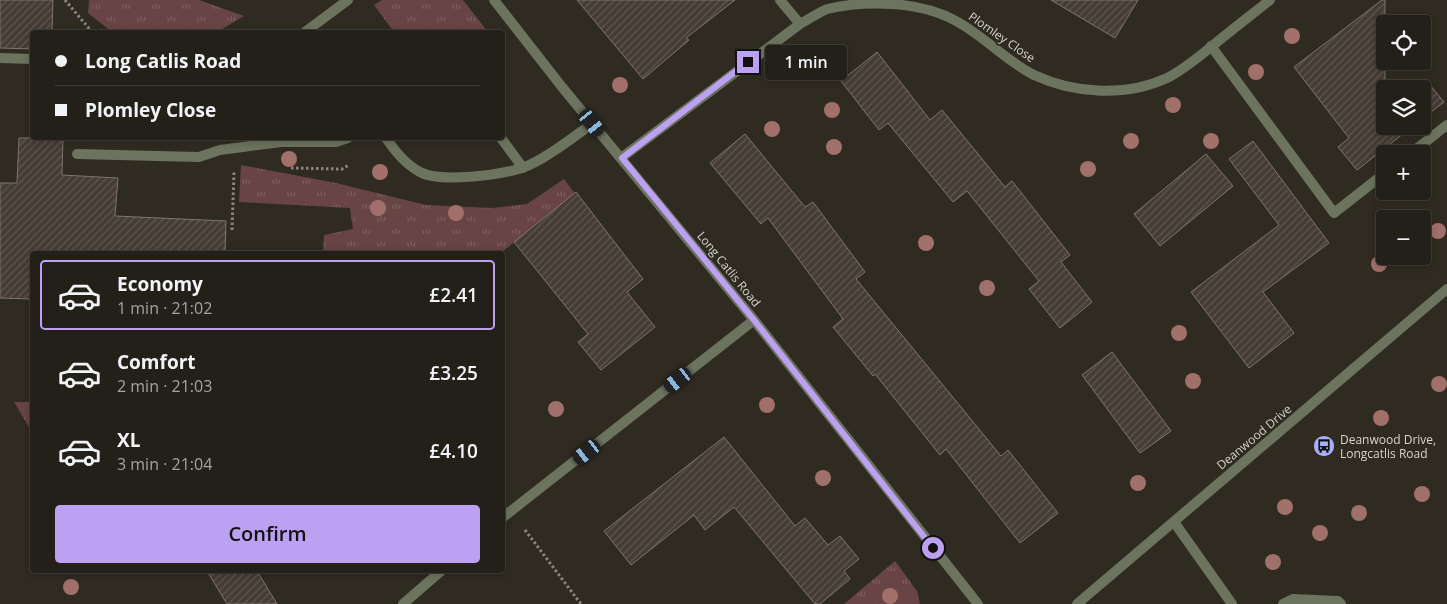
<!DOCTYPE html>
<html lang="en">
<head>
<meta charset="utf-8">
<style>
	body { margin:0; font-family:"Open Sans",sans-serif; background:#2b2822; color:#f1f3f6; height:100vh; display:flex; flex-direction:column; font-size:19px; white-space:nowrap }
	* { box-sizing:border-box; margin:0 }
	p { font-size:16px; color:#a3a3a2 }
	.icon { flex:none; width:28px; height:28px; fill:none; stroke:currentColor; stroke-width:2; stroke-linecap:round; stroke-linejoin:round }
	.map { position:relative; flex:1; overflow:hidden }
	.panel { position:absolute; left:30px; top:251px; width:475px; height:322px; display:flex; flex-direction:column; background:#232019; border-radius:5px; box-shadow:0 2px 8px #0003,0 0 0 1px #403e38 }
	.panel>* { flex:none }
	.top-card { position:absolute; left:30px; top:30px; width:475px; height:110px; border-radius:5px; box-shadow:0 2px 8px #0003,0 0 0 1px #403e38; display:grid; align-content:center; height:110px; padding:0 25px; background:#232019 }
	.fabs { position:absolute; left:1376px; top:15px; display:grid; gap:10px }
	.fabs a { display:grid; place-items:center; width:55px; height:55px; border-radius:5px; background:#232019; box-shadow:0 2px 8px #0003,0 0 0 1px #403e38; font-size:25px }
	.end { position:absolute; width:22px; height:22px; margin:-11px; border:6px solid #bca0f2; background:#111; box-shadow:0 0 0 2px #111 }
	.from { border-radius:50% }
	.bubble { position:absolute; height:35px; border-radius:5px; background:#232019; box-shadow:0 2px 8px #0003,0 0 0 1px #403e38; font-size:16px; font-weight:600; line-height:35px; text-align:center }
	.car { position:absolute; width:15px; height:30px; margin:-15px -8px; border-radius:6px; box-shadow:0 0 4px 1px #0007; background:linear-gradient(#222 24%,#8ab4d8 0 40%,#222 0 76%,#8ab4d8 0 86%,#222 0) }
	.top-card b { display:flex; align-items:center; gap:18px; height:48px; font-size:19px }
	.top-card b+b { border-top:1px solid #403e38 }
	.top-card i { width:12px; height:12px; background:#f1f3f6 }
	ul { padding:9px 0 0; list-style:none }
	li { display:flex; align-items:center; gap:15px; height:70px; margin:0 10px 8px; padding:0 15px; border:2px solid transparent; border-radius:5px }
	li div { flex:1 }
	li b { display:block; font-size:19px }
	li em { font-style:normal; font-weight:600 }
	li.selected { border-color:#bca0f2 }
	li>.icon { width:45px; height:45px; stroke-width:1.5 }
	.button { display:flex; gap:10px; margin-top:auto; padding:10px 25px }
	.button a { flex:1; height:58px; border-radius:5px; background:#bca0f2; color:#111; font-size:20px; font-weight:600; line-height:58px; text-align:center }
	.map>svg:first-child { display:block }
</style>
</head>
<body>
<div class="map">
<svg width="1447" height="604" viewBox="0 0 1447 604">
	<defs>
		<pattern id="grass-tufts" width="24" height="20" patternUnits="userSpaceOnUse" patternTransform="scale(1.25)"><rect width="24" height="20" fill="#684444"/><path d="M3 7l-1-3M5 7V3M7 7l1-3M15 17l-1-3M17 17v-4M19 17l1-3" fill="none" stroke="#7d5e5e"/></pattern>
		<pattern id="building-hatch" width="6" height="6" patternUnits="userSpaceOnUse" patternTransform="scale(1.25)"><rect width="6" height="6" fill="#463c36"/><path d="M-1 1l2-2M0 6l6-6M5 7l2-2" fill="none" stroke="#605752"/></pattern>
	</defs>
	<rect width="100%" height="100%" fill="#2f2b21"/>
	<path fill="url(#grass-tufts)" d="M89,0H199L244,16L217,32H112L88,13Z
		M382,0H463L488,32H394L374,5Z
		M241,165L336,183L426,205L492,208L527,204L564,179L576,195L499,254H323L324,235L353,229L350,208L239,202Z
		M14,402H32V432Z
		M895,561L917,591L920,604H844Z"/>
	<path fill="url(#building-hatch)" stroke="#80746d" d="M0,0H53L52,32H32V49L0,48Z
		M577,0H735L686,38L689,40L643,79Z
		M1051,0H1138L1115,38Z
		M1382,0H1385V126H1413L1357,170L1338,147L1349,138L1294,67Z
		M877,52L930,120L942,110L1005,187L1012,181L1070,255L1061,262L1092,302L1060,328L1029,289L1039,281L967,191L953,202L888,123L879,130L841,81Z
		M1425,79L1444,102L1422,119V89H1412Z
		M745,134L805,207L813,202L865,272L856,279L1001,456L1008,450L1058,513L1020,543L946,449L940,455L875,374L873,376L833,327L843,319L768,218L761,224L710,163Z
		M19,138H63L62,175L118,178L115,216L226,221L225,254H32V299L0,298V183H17Z
		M1253,141L1329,243L1263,292L1294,333L1249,368L1191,292L1279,225L1229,159Z
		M1206,154L1233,186L1160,246L1134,214Z
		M576,192L643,279L627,292L655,327L601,370L578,342L588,334L514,242Z
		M1112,352L1171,431L1140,453L1082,375Z
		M724,437L795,526L805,518L828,545L840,536L859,559L844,571L850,579L820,604H815L734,507L705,530L694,515L631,565L604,531Z
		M207,571H257L277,604H227Z"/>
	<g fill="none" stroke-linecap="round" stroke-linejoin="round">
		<path stroke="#8a877f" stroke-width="3" stroke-dasharray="2.5 2.5" stroke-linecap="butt" d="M65,0L92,32
			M291,168L342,169L349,165
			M232,230L234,172
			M525,530L581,604"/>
		<path stroke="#6c735e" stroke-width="10" d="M780,0L800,24
			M305,32L348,0
			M1211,46L1334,213L1385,173
			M0,58L32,59
			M386,138C395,151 405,164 420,172C440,183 500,175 522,168C543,161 575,136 593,123
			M501,138L523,168
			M77,154L199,157L220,150L281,142H336L348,138
			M1410,154L1447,125
			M1174,522L1232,604
			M1283,604L1293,599L1338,601L1341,604"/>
		<path stroke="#6c735e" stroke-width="10" d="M494,0L562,87L754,320L978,604
			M621,158L800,24C809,19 818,13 827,9C866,0 920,1 956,21C984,36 1006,61 1034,75C1075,94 1126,97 1167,78C1183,70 1197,58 1211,47C1230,31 1250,16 1270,0
			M502,518L754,320
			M403,604L441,571"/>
		<path stroke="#6c735e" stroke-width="10" d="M1077,604L1447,289"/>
	</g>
	<g fill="#a1706b">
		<circle cx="1292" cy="36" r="8"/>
		<circle cx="835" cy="58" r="8"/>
		<circle cx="791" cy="69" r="8"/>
		<circle cx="1256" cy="72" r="8"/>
		<circle cx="620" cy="85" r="8"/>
		<circle cx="1173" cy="105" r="8"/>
		<circle cx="832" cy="110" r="8"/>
		<circle cx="772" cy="129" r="8"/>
		<circle cx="1131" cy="141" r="8"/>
		<circle cx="1211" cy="141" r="8"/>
		<circle cx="834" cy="147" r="8"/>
		<circle cx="289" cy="159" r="8"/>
		<circle cx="1088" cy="169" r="8"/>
		<circle cx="380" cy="172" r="8"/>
		<circle cx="378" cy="208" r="8"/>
		<circle cx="456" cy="213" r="8"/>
		<circle cx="1438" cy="231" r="8"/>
		<circle cx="926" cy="243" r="8"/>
		<circle cx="1379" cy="264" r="8"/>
		<circle cx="987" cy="288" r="8"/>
		<circle cx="1179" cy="333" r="8"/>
		<circle cx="1193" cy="381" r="8"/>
		<circle cx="1439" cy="384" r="8"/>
		<circle cx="767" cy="405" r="8"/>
		<circle cx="556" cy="409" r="8"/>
		<circle cx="1381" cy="418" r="8"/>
		<circle cx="823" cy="478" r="8"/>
		<circle cx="1138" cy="483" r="8"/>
		<circle cx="1422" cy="494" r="8"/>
		<circle cx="1285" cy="507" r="8"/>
		<circle cx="1359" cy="513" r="8"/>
		<circle cx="1320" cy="533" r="8"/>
		<circle cx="1273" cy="562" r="8"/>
		<circle cx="71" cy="587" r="8"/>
		<circle cx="890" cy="596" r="8"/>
	</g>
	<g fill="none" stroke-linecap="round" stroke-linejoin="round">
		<path stroke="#bca0f2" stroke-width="6" d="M748,62L622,158L754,320L933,548"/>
	</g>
	<defs>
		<g id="bus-disc" transform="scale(1.125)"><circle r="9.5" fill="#a8b0fc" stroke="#2f2b21"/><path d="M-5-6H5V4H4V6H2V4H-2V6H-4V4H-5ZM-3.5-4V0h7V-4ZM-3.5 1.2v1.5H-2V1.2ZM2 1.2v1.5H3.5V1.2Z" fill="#111"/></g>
	</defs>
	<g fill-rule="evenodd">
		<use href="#bus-disc" x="1324" y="446"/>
	</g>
	<g text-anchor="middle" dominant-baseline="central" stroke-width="4" stroke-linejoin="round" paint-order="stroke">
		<g font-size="12" fill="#d6d3cd" stroke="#2f2b21">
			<text transform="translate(1002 37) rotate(35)">Plomley Close</text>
			<text transform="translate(729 269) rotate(51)">Long Catlis Road</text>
			<text transform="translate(1254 437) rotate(-40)">Deanwood Drive</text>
		</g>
		<g font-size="12" fill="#d6d3cd" stroke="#2f2b21" text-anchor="start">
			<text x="1340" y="439">Deanwood Drive,<tspan x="1340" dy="14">Longcatlis Road</tspan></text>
		</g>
	</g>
</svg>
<div class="fabs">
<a><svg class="icon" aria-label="locate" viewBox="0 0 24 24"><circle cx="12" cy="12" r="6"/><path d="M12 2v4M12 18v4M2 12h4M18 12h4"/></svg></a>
<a><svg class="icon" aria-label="layers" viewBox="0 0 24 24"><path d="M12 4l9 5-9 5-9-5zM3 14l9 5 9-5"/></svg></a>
<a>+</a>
<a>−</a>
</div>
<i class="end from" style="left:933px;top:548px"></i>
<i class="end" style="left:748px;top:62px"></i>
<div class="bubble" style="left:765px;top:45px;width:82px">1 min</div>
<i class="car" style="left:592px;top:123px;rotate:141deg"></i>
<i class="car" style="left:678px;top:380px;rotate:232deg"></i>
<i class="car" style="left:587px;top:452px;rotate:232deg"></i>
<div class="top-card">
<b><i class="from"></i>Long Catlis Road</b>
<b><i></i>Plomley Close</b>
</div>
<section class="panel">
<ul>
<li class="selected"><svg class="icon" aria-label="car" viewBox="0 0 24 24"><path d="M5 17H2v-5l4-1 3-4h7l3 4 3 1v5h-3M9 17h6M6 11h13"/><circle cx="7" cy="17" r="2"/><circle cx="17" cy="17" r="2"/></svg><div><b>Economy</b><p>1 min · 21:02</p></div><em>£2.41</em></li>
<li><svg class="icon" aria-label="car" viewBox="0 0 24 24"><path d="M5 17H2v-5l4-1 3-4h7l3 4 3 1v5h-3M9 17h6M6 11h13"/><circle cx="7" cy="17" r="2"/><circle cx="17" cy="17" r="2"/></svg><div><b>Comfort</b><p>2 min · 21:03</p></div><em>£3.25</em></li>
<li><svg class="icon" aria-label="car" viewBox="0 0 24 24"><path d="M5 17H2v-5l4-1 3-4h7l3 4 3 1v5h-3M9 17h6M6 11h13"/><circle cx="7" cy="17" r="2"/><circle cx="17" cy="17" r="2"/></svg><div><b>XL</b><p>3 min · 21:04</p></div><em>£4.10</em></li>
</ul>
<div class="button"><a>Confirm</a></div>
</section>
</div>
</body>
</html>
